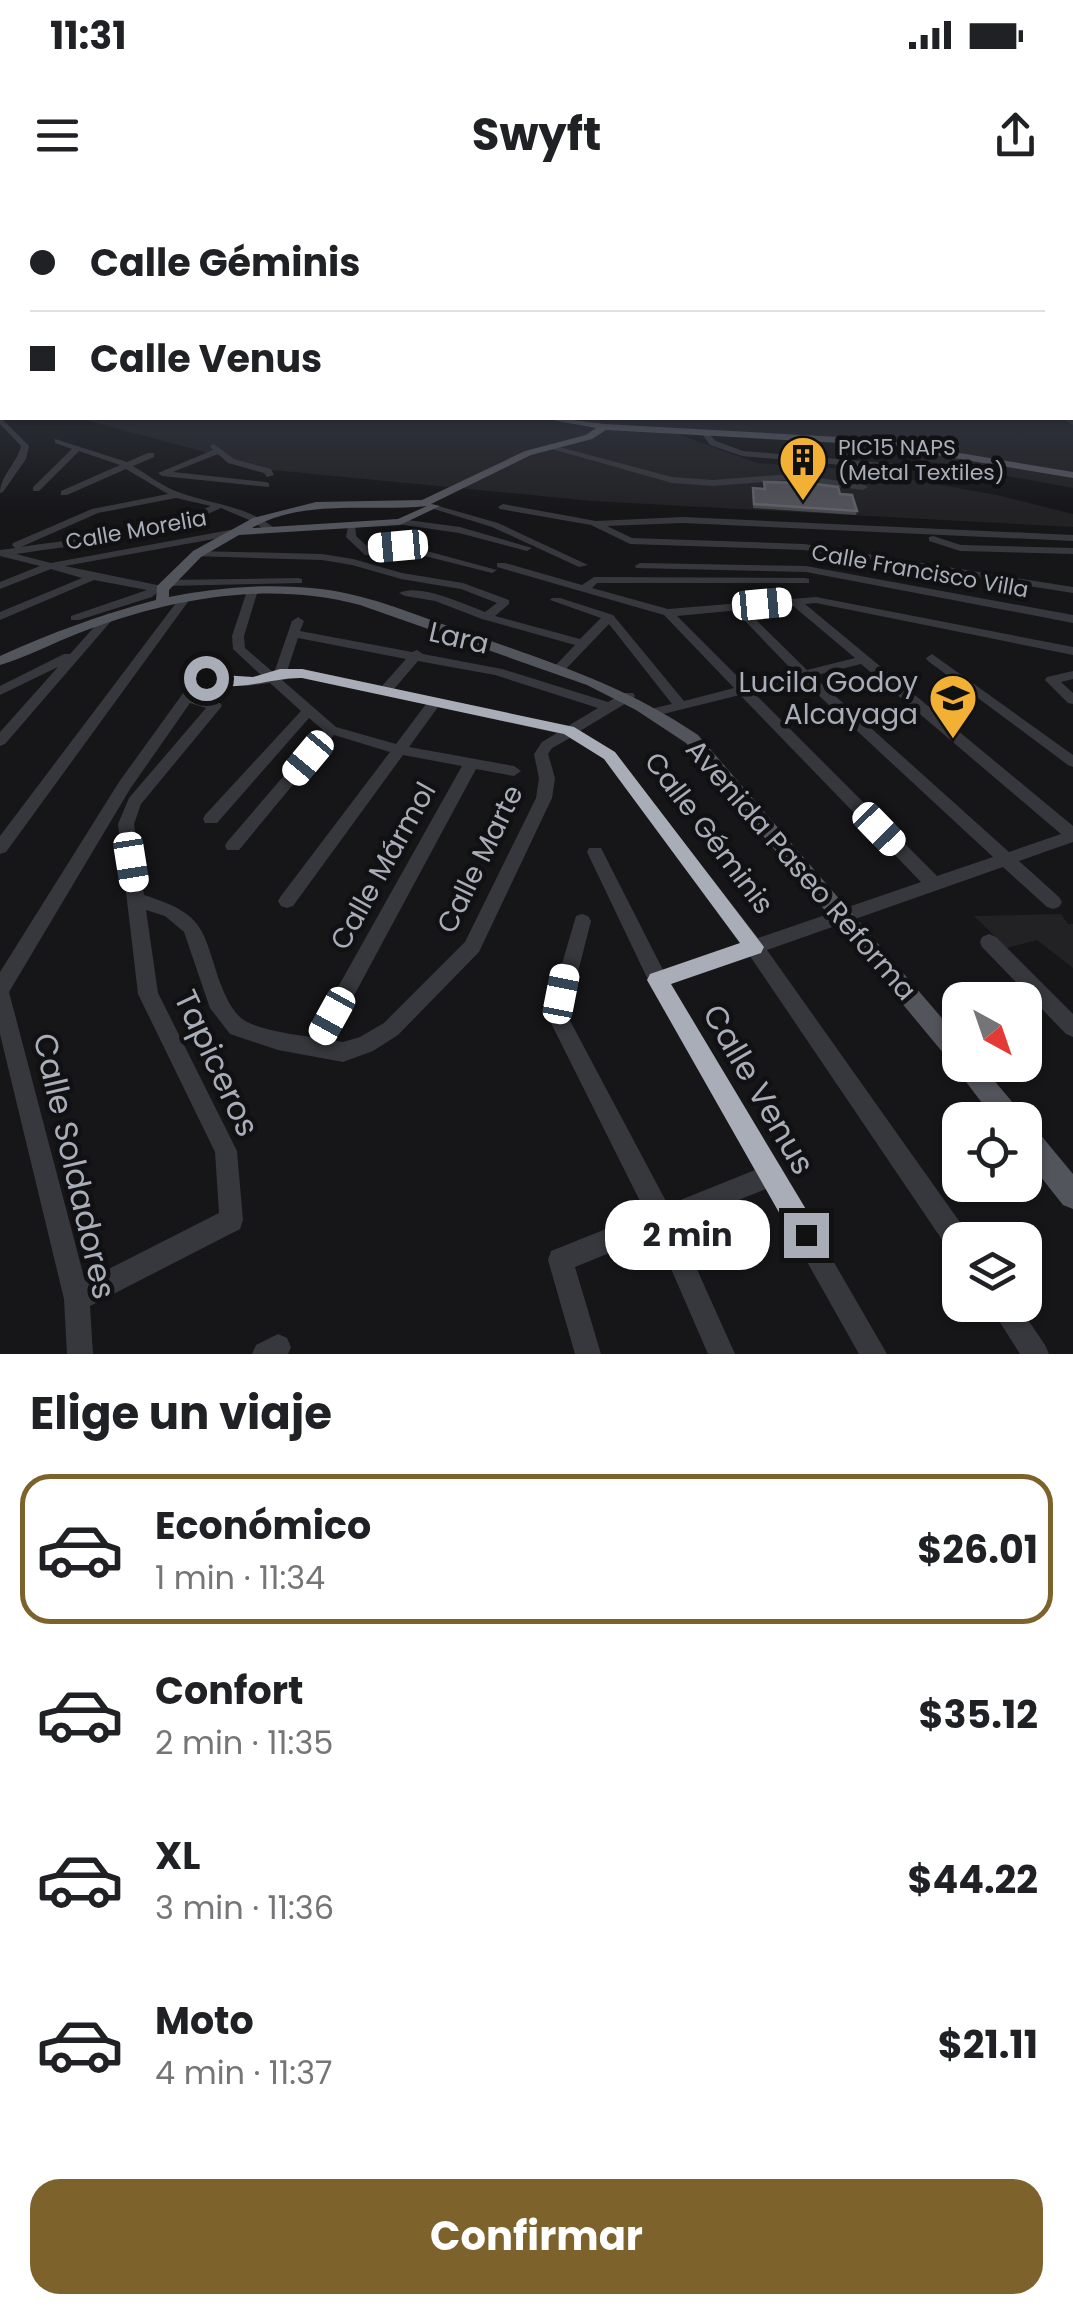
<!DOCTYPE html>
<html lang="es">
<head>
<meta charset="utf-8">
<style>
	body { margin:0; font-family:Poppins,sans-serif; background:#f6f6f6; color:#202124; height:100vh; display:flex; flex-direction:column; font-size:38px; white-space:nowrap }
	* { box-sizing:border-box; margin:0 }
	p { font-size:32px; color:#757577 }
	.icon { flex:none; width:55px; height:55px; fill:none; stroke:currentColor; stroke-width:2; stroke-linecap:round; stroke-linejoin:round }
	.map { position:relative; height:1154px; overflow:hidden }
	.panel { display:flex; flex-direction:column; background:#fff; flex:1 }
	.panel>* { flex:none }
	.top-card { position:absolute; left:0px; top:0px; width:1075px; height:220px; box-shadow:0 2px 8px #0004; display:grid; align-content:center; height:220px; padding:0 30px; background:#fff }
	.needle { width:65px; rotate:140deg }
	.fabs { position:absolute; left:942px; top:782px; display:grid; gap:20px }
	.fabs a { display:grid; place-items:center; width:100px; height:100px; border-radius:20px; background:#fff; box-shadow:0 2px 8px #0004; font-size:50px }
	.end { position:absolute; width:45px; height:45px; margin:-22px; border:12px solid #a8adb8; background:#111; box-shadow:0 0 0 5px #111 }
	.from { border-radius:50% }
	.bubble { position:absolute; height:70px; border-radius:30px; background:#fff; box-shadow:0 2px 8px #0004; font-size:32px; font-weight:700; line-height:70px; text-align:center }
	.car { position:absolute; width:30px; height:60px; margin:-30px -15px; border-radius:12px; box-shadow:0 0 8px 2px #0007; background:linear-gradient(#fff 24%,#345 0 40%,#fff 0 76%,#345 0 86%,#fff 0) }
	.top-card b { display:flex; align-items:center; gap:35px; height:95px; font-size:38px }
	.top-card b+b { border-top:2px solid #e0e0e0 }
	.top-card i { width:25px; height:25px; background:#202124 }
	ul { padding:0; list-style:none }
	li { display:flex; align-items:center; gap:30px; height:150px; margin:0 20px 15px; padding:0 10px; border:5px solid transparent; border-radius:30px }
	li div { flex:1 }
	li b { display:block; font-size:38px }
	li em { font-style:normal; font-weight:700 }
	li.on { border-color:#7e622b }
	li>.icon { width:90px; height:90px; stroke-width:1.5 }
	h2 { padding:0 30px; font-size:45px; line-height:120px }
	.button { display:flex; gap:20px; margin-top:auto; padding:20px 30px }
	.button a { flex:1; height:115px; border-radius:30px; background:#7e622b; color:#fff; font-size:40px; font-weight:700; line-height:115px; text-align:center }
	.status { display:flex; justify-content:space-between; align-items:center; height:70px; padding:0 50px; background:#fff; direction:ltr }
	.status svg { height:28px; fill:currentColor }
	header { display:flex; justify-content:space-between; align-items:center; height:130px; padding:0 30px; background:#fff; font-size:45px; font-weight:700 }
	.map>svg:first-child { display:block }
</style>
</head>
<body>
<div class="status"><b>11:31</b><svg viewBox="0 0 49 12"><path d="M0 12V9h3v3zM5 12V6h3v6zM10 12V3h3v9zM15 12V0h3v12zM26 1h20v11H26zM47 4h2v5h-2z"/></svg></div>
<header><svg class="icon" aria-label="menu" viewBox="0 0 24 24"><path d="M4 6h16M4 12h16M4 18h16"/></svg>Swyft<svg class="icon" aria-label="share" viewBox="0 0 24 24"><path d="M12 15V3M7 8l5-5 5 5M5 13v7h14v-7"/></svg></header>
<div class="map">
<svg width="1073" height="1154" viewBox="0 0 1073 1154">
	<rect width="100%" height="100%" fill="#161618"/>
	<path fill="#222225" d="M1073,150V288L915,259L919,252L875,243L672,232L757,263L858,270L997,295L1073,314V327L592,301L272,270L78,218H1072Z
		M1061,714L1068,724H1073V768L1037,740L1007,748L974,716Z"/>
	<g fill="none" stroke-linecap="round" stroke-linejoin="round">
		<path fill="#37383d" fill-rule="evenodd" d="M0,217L29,246L26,259L3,292L0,293C0,276 17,263 21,246L0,224Z
			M1061,218L1073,220V225Z
			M704,229L716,241L743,251L896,264L900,267L896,270L742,256L710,245L700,231Z
			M55,239L127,262L148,253H154V257L133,266C148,275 165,288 181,293C214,305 249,306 276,330L267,332L254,322L221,308C160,337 83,344 16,354L51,363L230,330L235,333L230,336L65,366L162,386L168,389L158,392L152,397L79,420H71V416L147,390L94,380L0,420V412L82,378L51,369L0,389V382L40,366L0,356V350L15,348L12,345L13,343L92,309L168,294L126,269L67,295H61V291L120,265L79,251L39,291H33V287L72,249L55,243ZM176,298L211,306C156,331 81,338 21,347L98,313Z
			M214,244L234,259L271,269L274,275L267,277L264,273L228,263L218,254L173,272L266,282L269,283V287L162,276L158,273L213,250L210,246Z
			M548,244L672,277L713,280L789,274L863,284L868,287L863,290L789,280L713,286L672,283L548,248Z
			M421,301L498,323L588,365L579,367L492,327L421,305Z
			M503,304L596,321L683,317L1073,335V341L683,323L607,326L632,338L804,344L1073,387V393L804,350L630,344L591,325L500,309L498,307Z
			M400,319L460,327L532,348L527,351L459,333L397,324L395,322Z
			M349,322H355L356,336L367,346L397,343L497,370L492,373L397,349L373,351V355H365L346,337Z
			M933,336L961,345L1073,348V354L960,351L929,341V337Z
			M197,351L322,354L353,359L402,373L463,383L509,400V404L495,416L580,439L601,418L550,400L552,398H560L613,415L684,501L734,488L664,415L497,367V363H505L582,385L594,377L805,378L809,379V383H597L592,388L668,409L816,397L1073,447V455L816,403L805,404L1073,626V642L1019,661L1059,697L1062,702L1059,707L1053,709L1047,707L1003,667L767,750L969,1035L971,1040H960V1056L951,1053L750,756L670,784L778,965L781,967L784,976L887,1154H859L766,989L677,1025L735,1154H708L656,1034L575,1067L601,1154H575L548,1060L551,1051L646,1013L547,815L576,716L582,714L588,716L591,721L567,815L668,1005L755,970L651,786L587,652L589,648H601L663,770L741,743L604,558L570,538L552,548L548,554L555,578L552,598L479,752L398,835L373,851L343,862L278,850L230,834L210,808L184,732L165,716L146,710L158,793L237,951L243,1020L240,1029L90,1106L93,1154H67L64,1099L0,834V772L119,582L194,478C218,472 239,481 263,477L233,449L232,436L248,388H256L258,390L244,436L245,448L274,473L292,421L298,417L304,421L300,431L412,452L417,450L423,454L502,469L608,502L623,493H633L635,496L633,499L580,531L614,552L758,738L921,682L740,495L655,516L650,515L648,512L650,509L672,504L609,424L564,471L559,472L553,468L575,445L482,419L435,401L405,396L399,393C420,383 463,404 485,412L497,403L461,389L401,379L352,365L322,360L193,356L192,354ZM792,405L855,458L807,470L754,418L750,416L744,420L746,422L795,473L746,485L677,416ZM298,438L406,459L382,486L302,469L287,471ZM418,461L495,475L598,508L568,526L394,489ZM861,464L1061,634L1009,652L813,476ZM302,477L426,504L396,544L336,527L282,480ZM801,479L993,657L937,676L753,492ZM219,483L247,486L270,483L301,511L205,615L203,619L205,623H217L309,518L323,530L227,642L225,646L227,650H239L334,535L390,552L281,696L278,701L281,706L287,708L293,706L403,555L462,566L310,837C291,834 256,830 241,818C231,809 226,797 221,785C201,727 206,715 144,695L134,624L141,604L222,506L220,503L195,496L204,484ZM190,503L206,508L129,598L118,624L138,794L215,952L219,1013L85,1081L9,792L130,589ZM438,507L557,533L542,542L534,554L539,578L536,598L465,742L384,823L360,837L343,842L330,840L476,569L514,576L521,571L514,566L409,547Z
			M640,363L806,366L1073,415V423L806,372L636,368L635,366Z
			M298,378L302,379V383L166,386L160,383L166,380Z
			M186,394L190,395V399L6,652L0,654V636L182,395Z
			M109,413L115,417L113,419L5,544L0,546V532L58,467L0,495V486L64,454H70L105,415Z
			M932,454L1073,555V567L1068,565L928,461L926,458Z
			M1073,471V479L1061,482L1073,493V504L1068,503L1045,480L1047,477Z
			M989,734L996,737L1073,814V837L1066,834L982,747L980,742L982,737Z
			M989,1105H1018L1045,1145L1049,1154H1020Z
			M278,1134L287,1138L291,1147L288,1154H252L256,1145Z"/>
		<path fill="#53555c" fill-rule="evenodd" d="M541,218H559L604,224L876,239L1073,272V278L876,245L606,230L592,239L531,255L431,304L440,306L400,325L239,335L201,357L169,390V397C220,387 270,383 321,389C372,395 420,417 468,433C552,463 622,484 698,535L960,839V865H981L1020,911L1024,920H995L954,866L686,543L636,510L587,485L360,405C266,380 168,399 79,433C53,443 27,457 0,465V456C51,433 102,414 156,400L157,386L193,351L253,318L316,302L422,300L525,251L586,235L596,228ZM427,306L398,319L252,328C304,298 370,312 427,306Z
			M1025,923L1034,927L1073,974V1009L1063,1005L1025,957Z"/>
	</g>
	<path fill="#47494d" d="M764,282L840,294L857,311L856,315L753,308V288L764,289Z"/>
	<path fill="#525359" stroke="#5f6168" stroke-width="2.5" d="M764,282L807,283L838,287L840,294L852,295L857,311L754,304L753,288L765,289Z"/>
	<linearGradient id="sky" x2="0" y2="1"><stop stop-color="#0c0c0d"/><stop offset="0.48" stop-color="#363c48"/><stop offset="1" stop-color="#363c48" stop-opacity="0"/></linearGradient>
	<rect width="1073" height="312" fill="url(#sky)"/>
	<path fill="#a8adb8" d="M280,469H302L574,527L615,552L764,747L761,753L671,784L816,1026L820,1035L816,1044L806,1048L797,1044L647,780L650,774L740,743L604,559L564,534L302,478C270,477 228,497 199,478L206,474L253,477Z"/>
	<defs>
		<g id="building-pin" transform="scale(2.5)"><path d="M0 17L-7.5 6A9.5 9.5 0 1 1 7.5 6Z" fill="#f2b134" stroke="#111113"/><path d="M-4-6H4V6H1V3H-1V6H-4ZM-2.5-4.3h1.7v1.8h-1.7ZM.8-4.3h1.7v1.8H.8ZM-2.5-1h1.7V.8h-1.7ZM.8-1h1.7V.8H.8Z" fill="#111"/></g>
		<g id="school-pin" transform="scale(2.5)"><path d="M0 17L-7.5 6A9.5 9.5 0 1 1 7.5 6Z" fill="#f2b134" stroke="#111113"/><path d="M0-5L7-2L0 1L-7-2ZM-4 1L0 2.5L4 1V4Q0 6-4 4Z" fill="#111"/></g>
	</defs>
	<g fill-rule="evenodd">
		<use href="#building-pin" x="803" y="260"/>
		<use href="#school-pin" x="953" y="498"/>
	</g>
	<g text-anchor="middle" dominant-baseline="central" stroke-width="9" stroke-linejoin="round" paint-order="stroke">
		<g font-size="22" fill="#a8adb8" stroke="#111113" text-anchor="start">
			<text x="838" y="247">PIC15 NAPS<tspan x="838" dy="25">(Metal Textiles)</tspan></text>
		</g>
		<g font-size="22" fill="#a8adb8" stroke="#111113">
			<text transform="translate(136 330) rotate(-10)">Calle Morelia</text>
			<text transform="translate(920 371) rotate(10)">Calle Francisco Villa</text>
		</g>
		<g font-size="28" fill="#a8adb8" stroke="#111113">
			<text transform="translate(459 438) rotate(13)">Lara</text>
			<text transform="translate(709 633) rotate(53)">Calle Géminis</text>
			<text transform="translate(480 659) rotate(-64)">Calle Marte</text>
			<text transform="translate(383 666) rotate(-61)">Calle Mármol</text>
			<text transform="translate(801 670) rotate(49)">Avenida Paseo Reforma</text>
		</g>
		<g font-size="28" fill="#a8adb8" stroke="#111113" text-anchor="end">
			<text x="918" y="482">Lucila Godoy<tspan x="918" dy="32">Alcayaga</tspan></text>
		</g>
		<g font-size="32" fill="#a8adb8" stroke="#111113">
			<text transform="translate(217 863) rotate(65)">Tapiceros</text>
			<text transform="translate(759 889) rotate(60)">Calle Venus</text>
			<text transform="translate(75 966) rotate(77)">Calle Soldadores</text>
		</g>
	</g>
</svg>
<div class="fabs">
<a><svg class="needle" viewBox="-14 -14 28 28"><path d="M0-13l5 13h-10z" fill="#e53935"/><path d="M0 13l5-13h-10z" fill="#757577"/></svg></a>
<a><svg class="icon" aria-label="locate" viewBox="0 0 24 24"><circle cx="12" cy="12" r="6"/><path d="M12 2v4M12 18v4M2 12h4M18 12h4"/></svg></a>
<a><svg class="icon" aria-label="layers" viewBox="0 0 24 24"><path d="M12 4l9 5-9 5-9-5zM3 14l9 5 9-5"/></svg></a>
</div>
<i class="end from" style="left:206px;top:478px"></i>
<i class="end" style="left:806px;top:1035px"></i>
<div class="bubble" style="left:605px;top:1000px;width:165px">2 min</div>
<i class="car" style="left:398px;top:346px;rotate:265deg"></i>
<i class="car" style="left:762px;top:404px;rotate:85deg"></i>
<i class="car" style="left:308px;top:558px;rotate:220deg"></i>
<i class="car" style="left:879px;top:629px;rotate:136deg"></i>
<i class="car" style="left:131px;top:662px;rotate:171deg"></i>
<i class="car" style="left:561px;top:794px;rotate:11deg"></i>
<i class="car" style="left:332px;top:816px;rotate:209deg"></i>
<div class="top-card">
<b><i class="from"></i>Calle Géminis</b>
<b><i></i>Calle Venus</b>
</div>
</div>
<section class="panel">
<h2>Elige un viaje</h2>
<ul>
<li class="on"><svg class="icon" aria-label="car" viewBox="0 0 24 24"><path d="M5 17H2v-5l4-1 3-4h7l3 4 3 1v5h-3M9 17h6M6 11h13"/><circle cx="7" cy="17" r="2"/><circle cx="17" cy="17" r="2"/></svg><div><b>Económico</b><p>1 min · 11:34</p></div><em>$26.01</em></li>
<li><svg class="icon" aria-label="car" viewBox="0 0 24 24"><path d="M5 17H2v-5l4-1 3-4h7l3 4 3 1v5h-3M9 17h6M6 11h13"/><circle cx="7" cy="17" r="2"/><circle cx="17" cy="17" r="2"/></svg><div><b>Confort</b><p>2 min · 11:35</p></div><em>$35.12</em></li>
<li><svg class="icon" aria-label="car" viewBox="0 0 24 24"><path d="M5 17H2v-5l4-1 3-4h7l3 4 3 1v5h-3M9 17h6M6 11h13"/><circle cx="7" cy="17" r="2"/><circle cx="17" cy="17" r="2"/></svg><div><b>XL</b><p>3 min · 11:36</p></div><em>$44.22</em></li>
<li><svg class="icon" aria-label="car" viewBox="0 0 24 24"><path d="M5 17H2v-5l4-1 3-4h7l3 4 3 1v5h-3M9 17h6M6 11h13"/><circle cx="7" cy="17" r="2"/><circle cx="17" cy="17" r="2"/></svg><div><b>Moto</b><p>4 min · 11:37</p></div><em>$21.11</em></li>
</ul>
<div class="button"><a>Confirmar</a></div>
</section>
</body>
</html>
